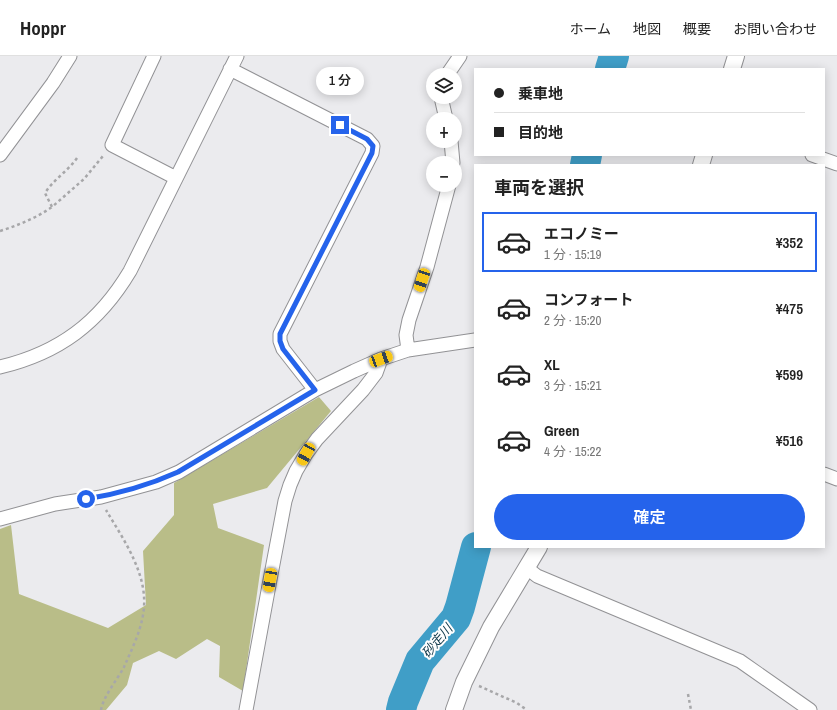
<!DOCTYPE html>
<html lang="ja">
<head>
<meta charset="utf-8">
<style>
	body { margin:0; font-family:"Archivo Narrow","Noto Sans JP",sans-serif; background:#f6f6f6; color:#222; height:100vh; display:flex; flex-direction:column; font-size:15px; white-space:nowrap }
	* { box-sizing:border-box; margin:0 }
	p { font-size:13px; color:#767676 }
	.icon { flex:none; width:22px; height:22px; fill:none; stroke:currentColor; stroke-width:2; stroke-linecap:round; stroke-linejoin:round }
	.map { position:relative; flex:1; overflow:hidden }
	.sheet { position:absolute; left:474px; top:108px; width:351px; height:384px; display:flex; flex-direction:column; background:#fff; border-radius:0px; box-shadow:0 2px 10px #0003 }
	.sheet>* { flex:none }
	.top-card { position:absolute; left:474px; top:12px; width:351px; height:88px; border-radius:0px; box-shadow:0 2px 10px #0003; display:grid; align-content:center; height:88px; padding:0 20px; background:#fff }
	.tools { position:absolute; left:426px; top:12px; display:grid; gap:8px }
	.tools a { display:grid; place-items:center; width:36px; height:36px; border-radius:50%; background:#fff; box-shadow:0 2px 10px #0003; font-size:20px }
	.end { position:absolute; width:18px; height:18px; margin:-9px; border:5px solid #2563eb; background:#fff; box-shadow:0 0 0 2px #fff }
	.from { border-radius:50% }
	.bubble { position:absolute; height:28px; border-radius:14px; background:#fff; box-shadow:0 2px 10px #0003; font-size:13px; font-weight:600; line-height:28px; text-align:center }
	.car { position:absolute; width:12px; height:24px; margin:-12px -6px; border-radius:5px; box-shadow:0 0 3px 1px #0007; background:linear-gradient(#f5c518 24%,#345 0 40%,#f5c518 0 76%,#345 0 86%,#f5c518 0) }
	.top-card b { display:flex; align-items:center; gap:14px; height:38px; font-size:15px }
	.top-card b+b { border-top:1px solid #e0e0e0 }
	.top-card i { width:10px; height:10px; background:#222 }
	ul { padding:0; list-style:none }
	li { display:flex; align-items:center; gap:12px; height:60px; margin:0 8px 6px; padding:0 12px; border:2px solid transparent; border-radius:0px }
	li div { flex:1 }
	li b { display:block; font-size:15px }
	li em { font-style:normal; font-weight:600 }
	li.current { border-color:#2563eb }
	li>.icon { width:36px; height:36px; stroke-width:1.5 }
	h2 { padding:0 20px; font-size:18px; line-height:48px }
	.cta { display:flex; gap:8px; margin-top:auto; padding:8px 20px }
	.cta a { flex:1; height:46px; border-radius:24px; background:#2563eb; color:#fff; font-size:16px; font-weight:600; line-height:46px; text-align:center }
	header { display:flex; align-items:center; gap:24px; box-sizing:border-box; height:56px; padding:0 20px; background:#fff; border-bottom:1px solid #e0e0e0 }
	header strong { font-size:19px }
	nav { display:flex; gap:22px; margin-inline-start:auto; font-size:14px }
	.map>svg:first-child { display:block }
</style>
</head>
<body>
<header>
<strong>Hoppr</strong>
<nav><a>ホーム</a><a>地図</a><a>概要</a><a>お問い合わせ</a></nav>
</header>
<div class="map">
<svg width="837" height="654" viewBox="0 0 837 654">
	<rect width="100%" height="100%" fill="#ebebee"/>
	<path fill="#b9bd88" d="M319,341L331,355L267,432L213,448L218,472L264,489L243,635L219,621L220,590L207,583L176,603L159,595L133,607L127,629L106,654H0V473L11,469L19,538L108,572L146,549L143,495L174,459V427Z"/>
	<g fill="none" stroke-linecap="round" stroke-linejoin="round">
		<path stroke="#409ec7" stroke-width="30" d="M610,13L614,0
			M585,109L587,99
			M401,654L403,646L420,605L456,562L460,551L476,491"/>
		<g stroke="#929295" stroke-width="15">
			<path id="minor" d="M154,0L112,89L176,122
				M230,13L367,83L373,90L372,97L280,278V285L283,293L315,334
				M447,19L460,0
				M441,41L446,63
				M451,85L453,107
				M0,99L53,27L70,0
				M812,99L837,108
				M408,294L406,279L409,264L427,211L449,129
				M0,311C59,297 99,267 130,215L237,0
				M824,418L837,423
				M0,463L55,448L101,441L156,426L179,416L315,334L354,315L381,303L408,294L475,284
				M527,512L537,520L740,605L810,654
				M246,654L270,524L285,445L290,429L296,415L306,398L317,383L363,334L376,317L381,303"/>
		</g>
		<g stroke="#929295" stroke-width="18">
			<path id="tertiary" d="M732,13L736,0
				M701,109L704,99
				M454,654L464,626L491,571L539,491"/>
		</g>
		<path stroke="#a7a7a9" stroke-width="2.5" stroke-dasharray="3 3" stroke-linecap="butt" d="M77,102C68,115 53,124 45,137L52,151L84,123L103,100
			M0,175C19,169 36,162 52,151
			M479,630L517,647L527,654
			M688,638L691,654
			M101,654C103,641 117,624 124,611C131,595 140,577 143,559C150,521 125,486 106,454"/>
		<use href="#minor" stroke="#fff" stroke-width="13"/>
		<use href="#tertiary" stroke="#fff" stroke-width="16"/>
	</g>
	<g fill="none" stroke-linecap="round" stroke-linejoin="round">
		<path stroke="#2563eb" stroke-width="5" d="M86,443C118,438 149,429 178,416L315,334L283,293L280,285V278L372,97L373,90L367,83L340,69"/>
	</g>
	<g text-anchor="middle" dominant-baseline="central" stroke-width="4" stroke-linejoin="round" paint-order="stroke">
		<g font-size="13" font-style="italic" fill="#0e384a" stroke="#fff">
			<text transform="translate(437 585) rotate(-50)">砂走川</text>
		</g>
	</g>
</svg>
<div class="tools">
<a><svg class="icon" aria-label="layers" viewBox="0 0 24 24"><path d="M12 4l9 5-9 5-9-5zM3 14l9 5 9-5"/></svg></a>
<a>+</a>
<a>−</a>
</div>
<i class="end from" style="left:86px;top:443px"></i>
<i class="end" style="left:340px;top:69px"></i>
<div class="bubble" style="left:316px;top:11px;width:48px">1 分</div>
<i class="car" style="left:422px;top:224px;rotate:198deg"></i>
<i class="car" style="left:381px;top:303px;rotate:70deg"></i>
<i class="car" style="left:306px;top:398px;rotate:209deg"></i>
<i class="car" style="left:270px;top:524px;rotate:190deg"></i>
<div class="top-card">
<b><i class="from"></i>乗車地</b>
<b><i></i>目的地</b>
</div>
<section class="sheet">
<h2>車両を選択</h2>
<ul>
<li class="current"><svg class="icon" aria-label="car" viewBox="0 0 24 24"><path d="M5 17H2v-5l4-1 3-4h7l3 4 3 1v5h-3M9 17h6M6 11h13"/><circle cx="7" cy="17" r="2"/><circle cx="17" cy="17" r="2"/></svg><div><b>エコノミー</b><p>1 分 · 15:19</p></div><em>¥352</em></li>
<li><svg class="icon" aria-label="car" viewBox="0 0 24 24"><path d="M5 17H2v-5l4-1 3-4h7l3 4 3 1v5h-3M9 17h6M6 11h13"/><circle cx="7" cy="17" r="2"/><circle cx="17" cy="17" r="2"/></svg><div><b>コンフォート</b><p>2 分 · 15:20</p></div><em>¥475</em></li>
<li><svg class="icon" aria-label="car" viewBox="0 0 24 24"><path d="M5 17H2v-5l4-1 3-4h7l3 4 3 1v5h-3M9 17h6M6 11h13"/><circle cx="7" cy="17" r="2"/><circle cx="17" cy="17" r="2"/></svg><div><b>XL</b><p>3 分 · 15:21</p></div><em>¥599</em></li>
<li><svg class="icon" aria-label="car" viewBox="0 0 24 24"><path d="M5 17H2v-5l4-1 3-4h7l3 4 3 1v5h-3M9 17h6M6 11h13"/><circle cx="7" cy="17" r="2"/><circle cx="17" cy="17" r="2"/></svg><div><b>Green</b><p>4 分 · 15:22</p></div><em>¥516</em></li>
</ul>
<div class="cta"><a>確定</a></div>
</section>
</div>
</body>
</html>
